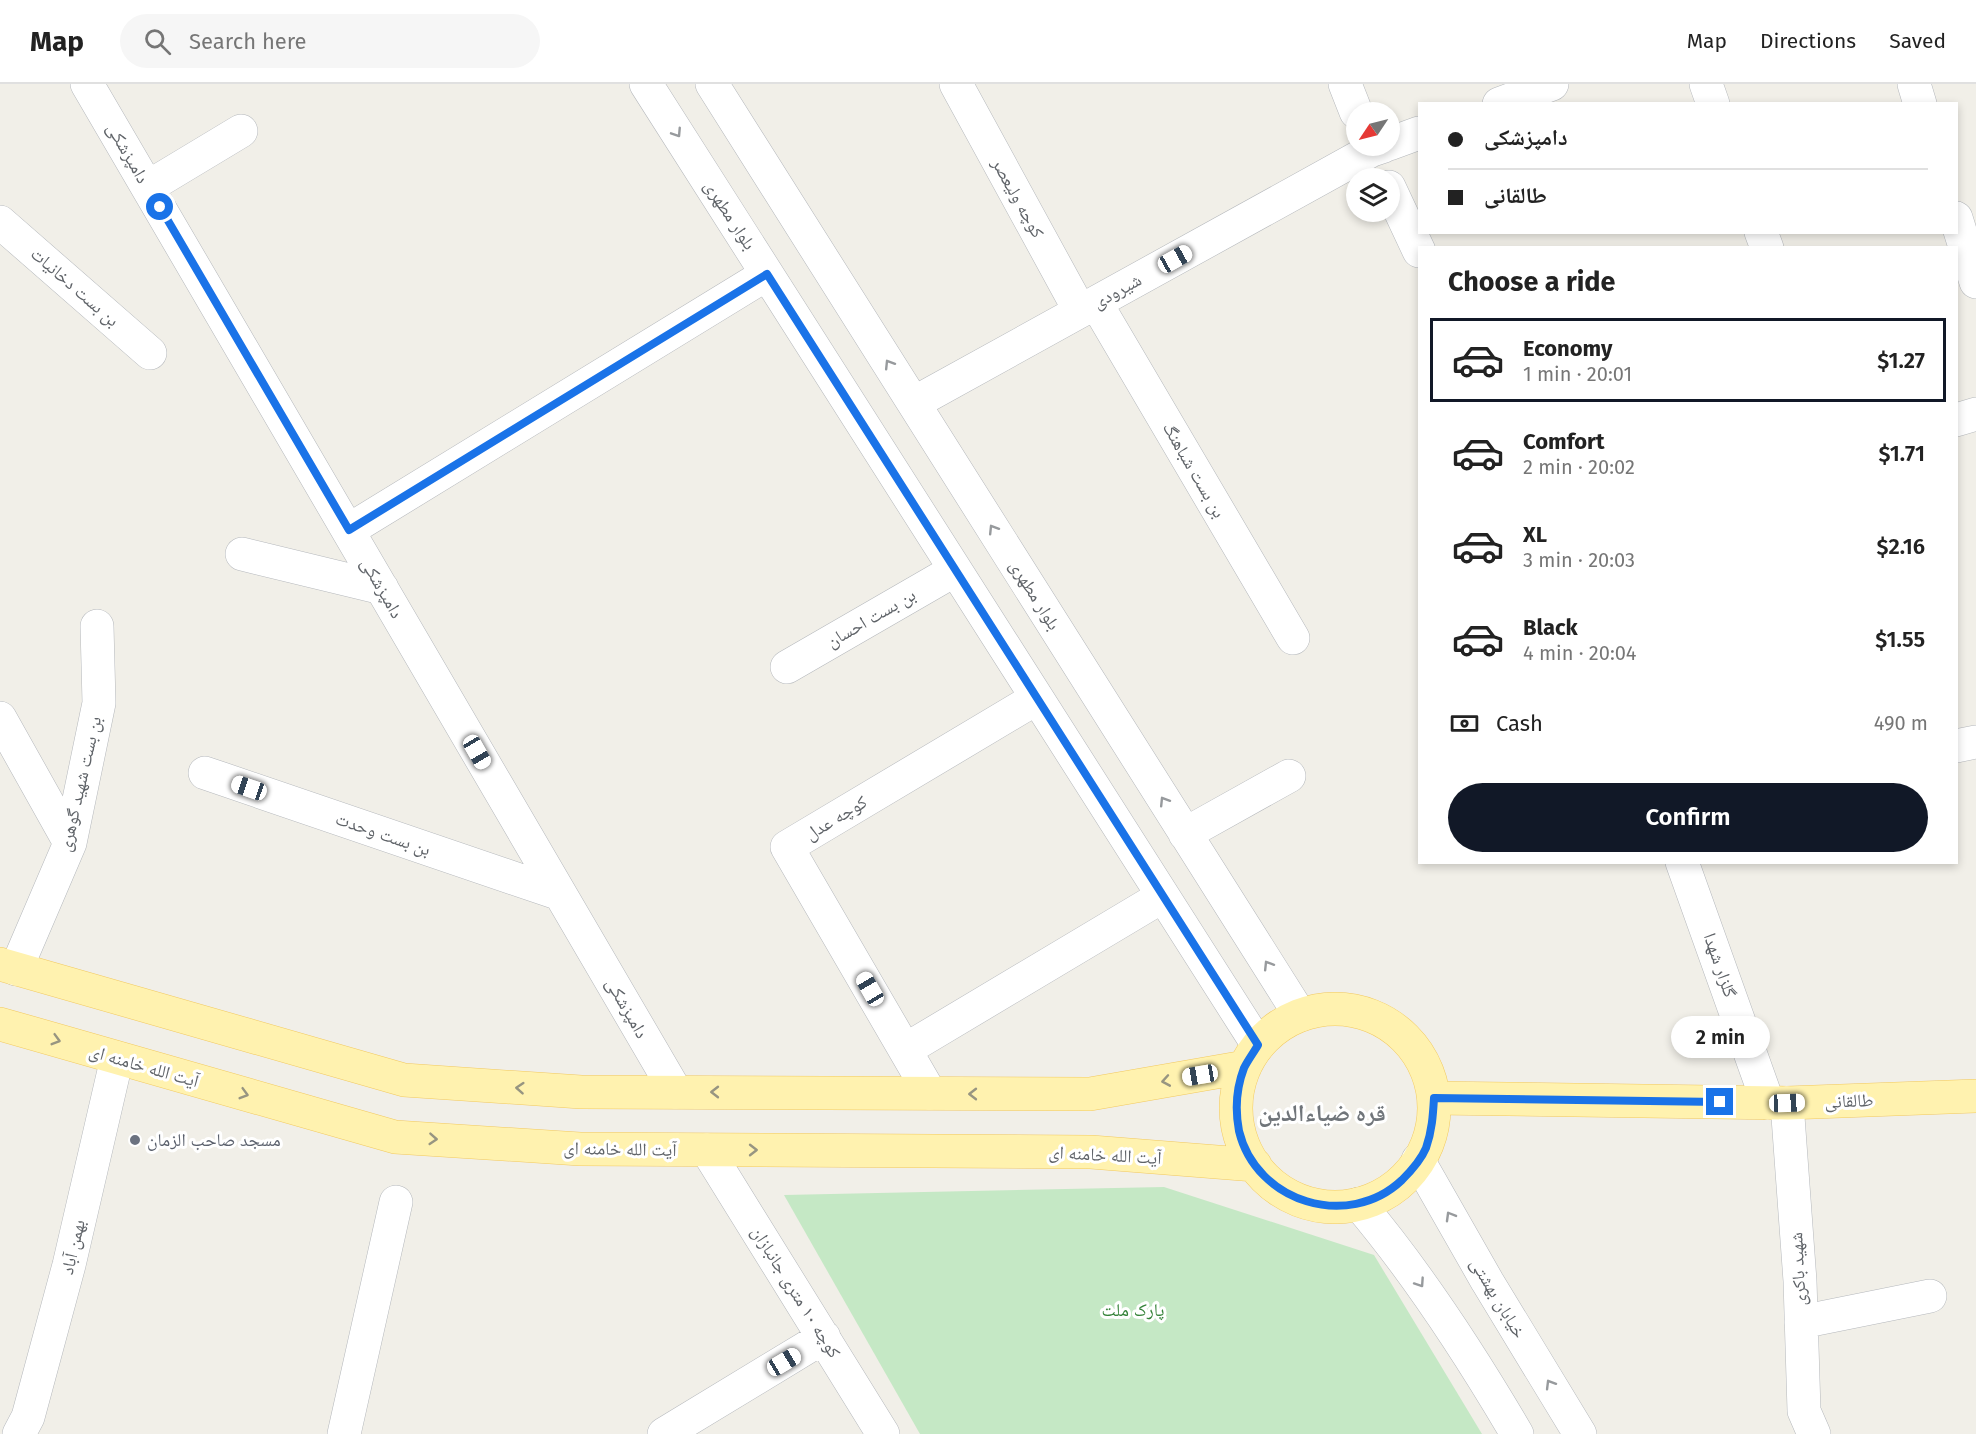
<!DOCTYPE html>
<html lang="en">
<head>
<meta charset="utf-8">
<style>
	body { margin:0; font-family:"Fira Sans","Noto Naskh Arabic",sans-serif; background:#f6f6f6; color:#222; height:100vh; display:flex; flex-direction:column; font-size:22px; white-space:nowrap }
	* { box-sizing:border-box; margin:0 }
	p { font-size:20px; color:#767676 }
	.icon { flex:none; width:33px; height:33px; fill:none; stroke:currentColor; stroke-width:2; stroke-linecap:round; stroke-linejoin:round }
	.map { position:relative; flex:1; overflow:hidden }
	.drawer { position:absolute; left:1418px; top:162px; width:540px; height:618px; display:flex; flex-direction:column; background:#fff; border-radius:0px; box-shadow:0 3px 9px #0003 }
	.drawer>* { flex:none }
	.banner { position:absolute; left:1418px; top:18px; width:540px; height:132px; border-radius:0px; box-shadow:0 3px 9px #0003; display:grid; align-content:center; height:132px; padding:0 30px; background:#fff }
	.needle { width:39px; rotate:235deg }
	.fabs { position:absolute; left:1346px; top:18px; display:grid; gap:12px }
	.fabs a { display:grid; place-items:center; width:54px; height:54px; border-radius:50%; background:#fff; box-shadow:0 3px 9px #0003; font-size:30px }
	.end { position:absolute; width:27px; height:27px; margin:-14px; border:8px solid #1a73e8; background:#fff; box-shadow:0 0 0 3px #fff }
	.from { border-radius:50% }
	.bubble { position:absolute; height:42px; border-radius:21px; background:#fff; box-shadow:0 3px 9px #0003; font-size:20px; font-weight:600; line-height:42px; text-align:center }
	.car { position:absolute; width:18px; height:36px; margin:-18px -9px; border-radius:8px; box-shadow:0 0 4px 2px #0007; background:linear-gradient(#fff 24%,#345 0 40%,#fff 0 76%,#345 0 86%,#fff 0) }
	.banner b { display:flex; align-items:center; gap:21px; height:57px; font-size:22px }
	.banner b+b { border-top:2px solid #e0e0e0 }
	.banner i { width:15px; height:15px; background:#222 }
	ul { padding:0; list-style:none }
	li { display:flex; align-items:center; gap:18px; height:84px; margin:0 12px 9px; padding:0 18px; border:3px solid transparent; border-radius:0px }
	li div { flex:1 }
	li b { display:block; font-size:22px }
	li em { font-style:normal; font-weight:600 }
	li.current { border-color:#111827 }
	li>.icon { width:54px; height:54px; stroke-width:1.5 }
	h2 { padding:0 30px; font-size:27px; line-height:72px }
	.pay { display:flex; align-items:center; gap:15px; height:66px; padding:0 30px; font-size:22px }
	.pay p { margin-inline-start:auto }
	.primary-button { display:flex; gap:12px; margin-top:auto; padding:12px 30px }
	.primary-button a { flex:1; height:69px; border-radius:36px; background:#111827; color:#fff; font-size:24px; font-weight:600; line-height:69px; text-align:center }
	header { display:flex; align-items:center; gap:36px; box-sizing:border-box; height:84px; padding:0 30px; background:#fff; border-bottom:2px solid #e0e0e0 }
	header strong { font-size:28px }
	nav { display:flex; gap:33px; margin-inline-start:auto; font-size:21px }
	.search { width:420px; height:54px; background:#f6f6f6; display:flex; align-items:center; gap:15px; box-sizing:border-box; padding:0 21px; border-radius:33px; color:#767676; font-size:22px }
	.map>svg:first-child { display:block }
</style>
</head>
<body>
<header>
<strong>Map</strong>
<div class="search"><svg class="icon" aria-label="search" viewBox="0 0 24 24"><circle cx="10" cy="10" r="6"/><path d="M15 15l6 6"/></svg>Search here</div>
<nav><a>Map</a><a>Directions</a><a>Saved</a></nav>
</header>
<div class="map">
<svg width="1976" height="1350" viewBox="0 0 1976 1350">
	<rect width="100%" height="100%" fill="#f1efe8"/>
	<path fill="#c5e8c5" d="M1164,1103L1374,1171L1482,1350H920L784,1111Z"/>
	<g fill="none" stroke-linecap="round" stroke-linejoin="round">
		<g stroke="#b5b8bc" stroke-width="34">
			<path id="minor" d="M87,0L676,1008
				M646,0L1258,961
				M712,0L1300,931
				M956,0L1080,227
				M1345,0L1356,28
				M1706,0L1713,20
				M1914,0L1920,20
				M1499,20L1552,0
				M1389,60L1419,49
				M148,103L241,47
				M1389,103L1419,167
				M1956,134L1976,198
				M0,138L150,269
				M1761,148L1767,164
				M1096,219L1293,554
				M914,319L1372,66L1384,62
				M1956,336L1976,330
				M349,446L767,190
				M242,470L382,504
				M787,583L955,486
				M0,634L70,759
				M1956,662L1976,658
				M205,689L560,810
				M1185,750L1289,692
				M1682,778L1768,1019
				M16,885L70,759L99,619L97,542
				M905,966L1163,812
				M930,1009L787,763L1037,614
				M1787,1019L1800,1197L1804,1327L1814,1350
				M707,1066L883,1350
				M1418,1076L1487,1197L1580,1350
				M1359,1120C1419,1191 1470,1270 1517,1350
				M1801,1238L1930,1212
				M19,1350L28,1333L69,1181L117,974
				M344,1350L396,1118
				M664,1350L824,1253"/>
		</g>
		<g stroke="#f2c960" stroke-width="34">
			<path id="major" d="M0,880L404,996L581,1008L1090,1010L1245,983
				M1236 1024a99 99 0 1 1 198 0a99 99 0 1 1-198 0Z
				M0,940L395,1053L580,1065L1091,1068L1255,1081
				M1434,1014L1787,1019L1976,1012"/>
		</g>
		<use href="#minor" stroke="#fff" stroke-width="33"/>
		<use href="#major" stroke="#fff2af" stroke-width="33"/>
	</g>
	<defs><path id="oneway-chevron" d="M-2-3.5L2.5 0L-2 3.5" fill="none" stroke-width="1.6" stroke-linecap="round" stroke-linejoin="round" transform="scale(1.5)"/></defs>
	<g stroke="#979a9d">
		<use href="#oneway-chevron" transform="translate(677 49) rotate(57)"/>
		<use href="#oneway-chevron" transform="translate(889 280) rotate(-122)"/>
		<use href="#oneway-chevron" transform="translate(993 445) rotate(-122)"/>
		<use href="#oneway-chevron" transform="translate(1164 717) rotate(-122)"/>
		<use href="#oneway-chevron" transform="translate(1268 881) rotate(-122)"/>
		<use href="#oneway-chevron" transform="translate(1450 1132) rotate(-120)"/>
		<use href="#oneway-chevron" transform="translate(1420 1199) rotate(56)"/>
		<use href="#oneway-chevron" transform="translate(1550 1300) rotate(-121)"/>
	</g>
	<g stroke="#979581">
		<use href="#oneway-chevron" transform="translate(56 956) rotate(16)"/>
		<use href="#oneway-chevron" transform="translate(1166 997) rotate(170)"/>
		<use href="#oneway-chevron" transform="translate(520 1004) rotate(-176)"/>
		<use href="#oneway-chevron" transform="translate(715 1008) rotate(-180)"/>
		<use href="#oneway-chevron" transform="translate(244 1010) rotate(16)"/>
		<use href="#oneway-chevron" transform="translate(973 1010) rotate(-180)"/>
		<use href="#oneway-chevron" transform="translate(433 1055) rotate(4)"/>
		<use href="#oneway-chevron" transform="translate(753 1066)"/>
	</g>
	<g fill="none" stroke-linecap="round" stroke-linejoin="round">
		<path stroke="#1a73e8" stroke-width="8" d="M160,123L349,446L767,190L1258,961C1254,968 1248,976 1244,984C1236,1005 1235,1026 1239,1047C1256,1118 1348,1147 1402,1096C1411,1087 1421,1076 1426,1064C1432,1047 1433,1031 1434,1014L1720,1018"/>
	</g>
	<circle fill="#6b7280" stroke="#fff" stroke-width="2" cx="135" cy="1056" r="6"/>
	<g text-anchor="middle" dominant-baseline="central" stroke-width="6" stroke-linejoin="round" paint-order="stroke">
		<g font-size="18" fill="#5f6368" stroke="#fff">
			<text transform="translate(128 69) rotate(60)">دامپزشکی</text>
			<text transform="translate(1018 114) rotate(61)">کوچه ولیعصر</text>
			<text transform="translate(730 131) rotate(57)">بلوار مطهری</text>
			<text transform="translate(75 203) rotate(41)">بن بست دخانیات</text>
			<text transform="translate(1117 207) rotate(-29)">شیرودی</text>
			<text transform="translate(1194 386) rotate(60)">بن بست شباهنگ</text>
			<text transform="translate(382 504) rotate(60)">دامپزشکی</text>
			<text transform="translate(1035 511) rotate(58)">بلوار مطهری</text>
			<text transform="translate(871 534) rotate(-30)">بن بست احسان</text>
			<text transform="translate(80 700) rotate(-77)">بن بست شهید گوهری</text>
			<text transform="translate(836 734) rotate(-31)">کوچه عدل</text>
			<text transform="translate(383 750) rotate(19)">بن بست وحدت</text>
			<text transform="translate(1720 881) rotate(71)">گلزار شهدا</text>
			<text transform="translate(627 924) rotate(60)">دامپزشکی</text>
			<text transform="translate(144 982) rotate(16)">آیت الله خامنه ای</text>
			<text transform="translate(1849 1017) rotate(-2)">طالقانی</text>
			<text transform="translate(620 1065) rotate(1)">آیت الله خامنه ای</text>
			<text transform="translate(1105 1071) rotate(3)">آیت الله خامنه ای</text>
			<text transform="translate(73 1163) rotate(-77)">بهمن آباد</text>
			<text transform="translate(1798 1185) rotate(-93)">شهید باکری</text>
			<text transform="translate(796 1208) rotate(58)">کوچه ۱۰ متری جانبازان</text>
			<text transform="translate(1498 1214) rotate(59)">خیابان بهشتی</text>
		</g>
		<g font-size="18" fill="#5b616d" stroke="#fff" text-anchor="start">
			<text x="147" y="1056">مسجد صاحب الزمان</text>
		</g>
		<g font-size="18" fill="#348238" stroke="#fff">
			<text x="1133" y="1226">پارک ملت</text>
		</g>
		<g font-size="24" font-weight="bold" fill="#70757a" stroke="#fff">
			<text x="1322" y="1029">قره ضیاءالدین</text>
		</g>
	</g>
</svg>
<div class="fabs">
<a><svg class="needle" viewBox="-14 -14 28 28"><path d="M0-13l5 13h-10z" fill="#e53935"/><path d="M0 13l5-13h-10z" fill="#767676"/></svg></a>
<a><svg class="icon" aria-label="layers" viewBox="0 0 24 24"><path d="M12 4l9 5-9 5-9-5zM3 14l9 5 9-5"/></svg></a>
</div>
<i class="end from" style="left:160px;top:123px"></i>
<i class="end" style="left:1720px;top:1018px"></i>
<div class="bubble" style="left:1671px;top:932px;width:99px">2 min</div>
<i class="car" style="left:1175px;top:175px;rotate:61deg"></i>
<i class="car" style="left:477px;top:668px;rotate:150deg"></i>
<i class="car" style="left:249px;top:704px;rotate:289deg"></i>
<i class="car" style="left:870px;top:905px;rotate:330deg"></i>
<i class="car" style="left:1200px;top:991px;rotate:260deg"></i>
<i class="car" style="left:1787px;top:1019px;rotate:88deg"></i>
<i class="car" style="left:784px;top:1278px;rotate:59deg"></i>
<div class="banner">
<b><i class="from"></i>دامپزشکی</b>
<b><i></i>طالقانی</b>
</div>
<section class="drawer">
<h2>Choose a ride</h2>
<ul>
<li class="current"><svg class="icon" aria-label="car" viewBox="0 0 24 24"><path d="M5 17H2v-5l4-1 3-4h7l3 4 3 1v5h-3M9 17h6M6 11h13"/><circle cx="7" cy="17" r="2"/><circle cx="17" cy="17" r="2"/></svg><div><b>Economy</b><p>1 min · 20:01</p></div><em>$1.27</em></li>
<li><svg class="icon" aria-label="car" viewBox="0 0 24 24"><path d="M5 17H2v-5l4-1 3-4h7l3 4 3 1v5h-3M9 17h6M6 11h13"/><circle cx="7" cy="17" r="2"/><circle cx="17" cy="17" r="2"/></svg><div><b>Comfort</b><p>2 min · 20:02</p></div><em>$1.71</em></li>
<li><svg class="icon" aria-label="car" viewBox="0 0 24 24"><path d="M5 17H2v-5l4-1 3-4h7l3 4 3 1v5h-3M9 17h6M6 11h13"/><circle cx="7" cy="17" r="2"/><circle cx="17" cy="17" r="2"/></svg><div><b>XL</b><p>3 min · 20:03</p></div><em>$2.16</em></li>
<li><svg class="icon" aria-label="car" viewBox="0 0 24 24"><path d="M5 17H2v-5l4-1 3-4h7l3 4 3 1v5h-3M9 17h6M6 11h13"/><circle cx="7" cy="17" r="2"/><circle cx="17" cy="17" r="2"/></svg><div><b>Black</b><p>4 min · 20:04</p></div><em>$1.55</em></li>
</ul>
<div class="pay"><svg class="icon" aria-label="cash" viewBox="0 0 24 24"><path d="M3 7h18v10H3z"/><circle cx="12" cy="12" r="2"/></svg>Cash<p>490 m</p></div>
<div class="primary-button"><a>Confirm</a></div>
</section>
</div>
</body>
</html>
